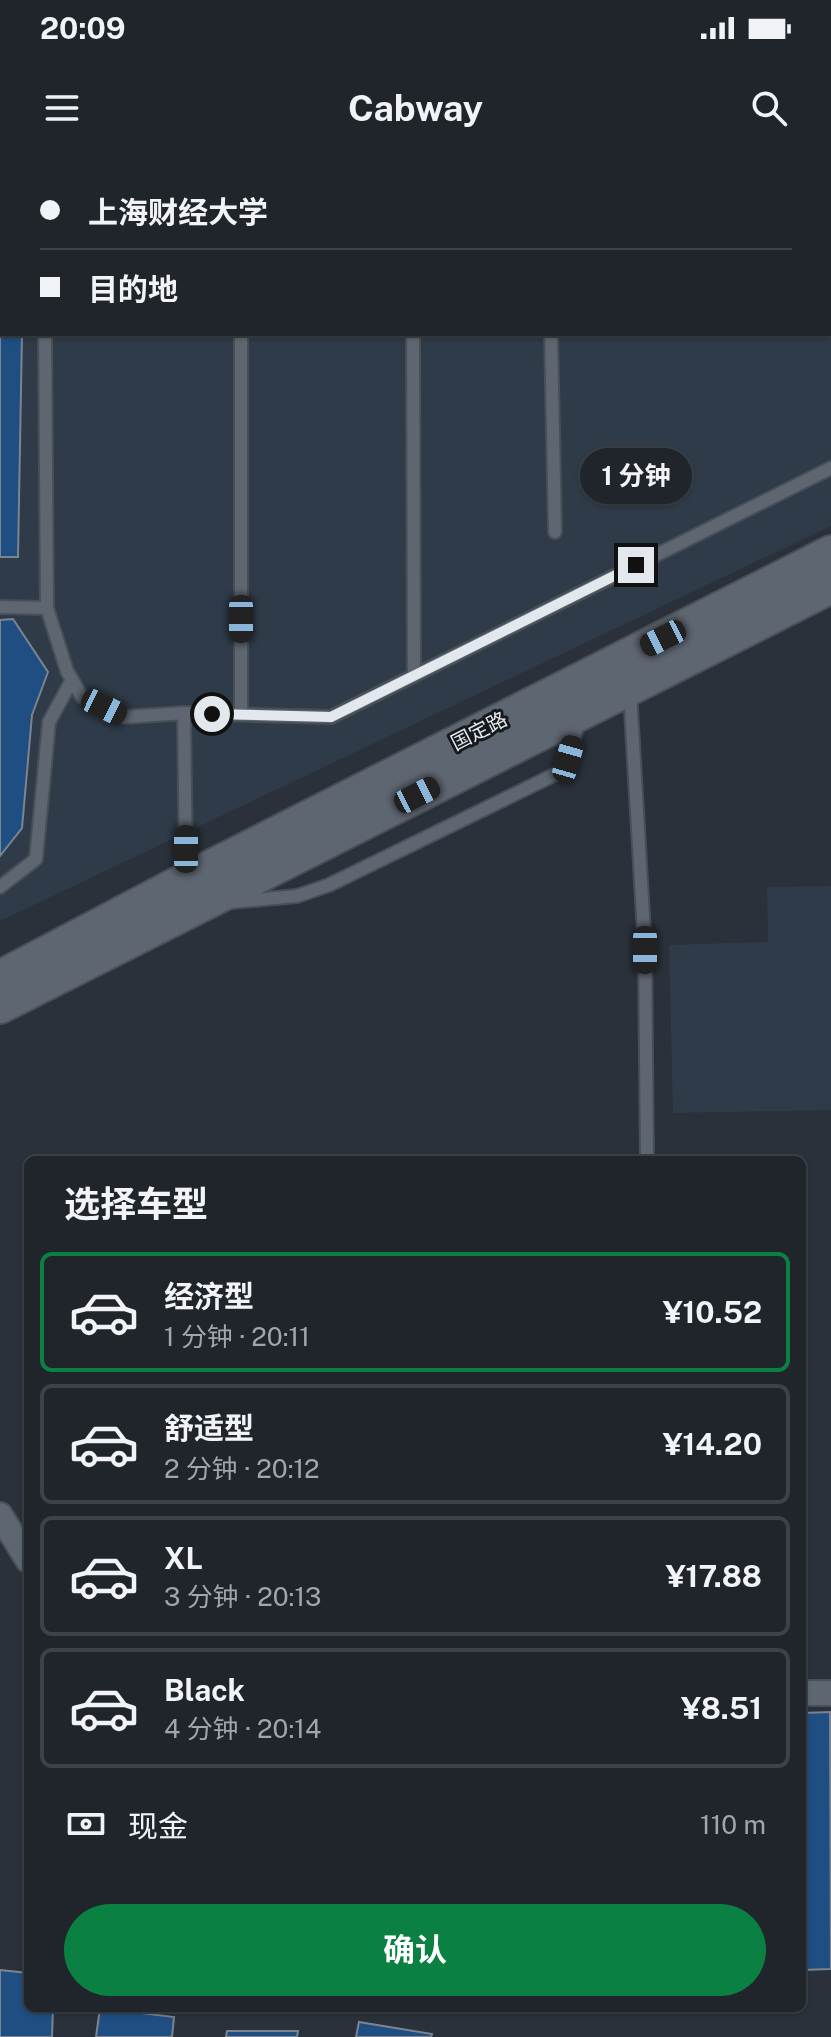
<!DOCTYPE html>
<html lang="zh">
<head>
<meta charset="utf-8">
<style>
	body { margin:0; font-family:"Public Sans","Noto Sans SC",sans-serif; background:#2d3138; color:#f1f3f6; height:100vh; display:flex; flex-direction:column; font-size:30px; white-space:nowrap }
	* { box-sizing:border-box; margin:0 }
	p { font-size:26px; color:#a2a5a9 }
	.icon { flex:none; width:44px; height:44px; fill:none; stroke:currentColor; stroke-width:2; stroke-linecap:round; stroke-linejoin:round }
	.map { position:relative; flex:1; overflow:hidden }
	.panel { position:absolute; left:24px; top:996px; width:782px; height:856px; display:flex; flex-direction:column; background:#20252c; border-radius:12px; box-shadow:0 2px 6px #0004,0 0 0 2px #3d4248 }
	.panel>* { flex:none }
	.guide { position:absolute; left:0px; top:0px; width:832px; height:176px; box-shadow:0 2px 6px #0004,0 0 0 2px #3d4248; display:grid; align-content:center; height:176px; padding:0 40px; background:#20252c }
	.end { position:absolute; width:36px; height:36px; margin:-18px; border:10px solid #e3e8ee; background:#111; box-shadow:0 0 0 4px #111 }
	.from { border-radius:50% }
	.bubble { position:absolute; height:56px; border-radius:28px; background:#20252c; box-shadow:0 2px 6px #0004,0 0 0 2px #3d4248; font-size:26px; font-weight:700; line-height:56px; text-align:center }
	.car { position:absolute; width:24px; height:48px; margin:-24px -12px; border-radius:10px; box-shadow:0 0 6px 2px #0007; background:linear-gradient(#222 24%,#8ab4d8 0 40%,#222 0 76%,#8ab4d8 0 86%,#222 0) }
	.guide b { display:flex; align-items:center; gap:28px; height:76px; font-size:30px }
	.guide b+b { border-top:2px solid #3d4248 }
	.guide i { width:20px; height:20px; background:#f1f3f6 }
	ul { padding:0; list-style:none }
	li { display:flex; align-items:center; gap:24px; height:120px; margin:0 16px 12px; padding:0 24px; border:4px solid #3d4248; border-radius:12px }
	li div { flex:1 }
	li b { display:block; font-size:30px }
	li em { font-style:normal; font-weight:700 }
	li.active { border-color:#0b8043 }
	li>.icon { width:72px; height:72px; stroke-width:1.5 }
	h2 { padding:0 40px; font-size:36px; line-height:96px }
	.pay { display:flex; align-items:center; gap:20px; height:88px; padding:0 40px; font-size:30px }
	.pay p { margin-inline-start:auto }
	.primary-button { display:flex; gap:16px; margin-top:auto; padding:16px 40px }
	.primary-button a { flex:1; height:92px; border-radius:48px; background:#0b8043; color:#fff; font-size:32px; font-weight:700; line-height:92px; text-align:center }
	.status { display:flex; justify-content:space-between; align-items:center; height:56px; padding:0 40px; background:#20252c; direction:ltr }
	.status svg { height:22px; fill:currentColor }
	header { display:flex; justify-content:space-between; align-items:center; height:104px; padding:0 40px; background:#20252c; font-size:36px; font-weight:700 }
	.map>svg:first-child { display:block }
</style>
</head>
<body>
<div class="status"><b>20:09</b><svg viewBox="0 0 49 12"><path d="M0 12V9h3v3zM5 12V6h3v6zM10 12V3h3v9zM15 12V0h3v12zM26 1h20v11H26zM47 4h2v5h-2z"/></svg></div>
<header><svg class="icon" aria-label="menu" viewBox="0 0 24 24"><path d="M4 6h16M4 12h16M4 18h16"/></svg>Cabway<svg class="icon" aria-label="search" viewBox="0 0 24 24"><circle cx="10" cy="10" r="6"/><path d="M15 15l6 6"/></svg></header>
<div class="map">
<svg width="831" height="1877" viewBox="0 0 831 1877">
	<rect width="100%" height="100%" fill="#2a313a"/>
	<path fill="#2f3b49" fill-rule="evenodd" d="M0,0H831V366L0,761ZM2,2H830V174H2Z
		M831,726V950L673,953L669,785L768,782L767,727Z"/>
	<path fill="#1f4e83" stroke="#7b848f" stroke-width="2" d="M0,71L2,174H22L18,397H0Z
		M13,459L48,512L32,555L22,668L0,696V460Z
		M830,1552L831,1809L802,1810V1553Z
		M0,1810L28,1813V1848H53L52,1877H0Z
		M100,1848L174,1857L172,1877H96Z
		M359,1862L432,1874L431,1877H356Z
		M227,1871H298L297,1877H226Z"/>
	<g fill="none" stroke-linecap="round" stroke-linejoin="round">
		<g stroke="#484f56" stroke-width="16">
			<path id="lane" d="M548,0V2
				M412,2V0
				M0,20H2
				M45,174L47,448L67,511L82,537L125,557L184,553L331,557L831,308
				M413,174L414,516
				M551,174L555,372
				M0,447L47,448
				M630,532L645,790L647,1000
				M184,553L186,714
				M241,554V174
				M0,727L36,699L49,562L72,520
				M231,742L297,736L329,725L558,613L568,599L579,560"/>
		</g>
		<g stroke="#484f56" stroke-width="28">
			<path id="street" d="M0,1355L28,1400
				M802,1533H831"/>
		</g>
		<g stroke="#484f56" stroke-width="38">
			<path id="secondary" d="M0,818L186,720L831,393
				M0,846L831,426"/>
		</g>
		<use href="#lane" stroke="#5e6671" stroke-width="12"/>
		<use href="#street" stroke="#5e6671" stroke-width="24"/>
		<use href="#secondary" stroke="#5e6671" stroke-width="34"/>
	</g>
	<g fill="none" stroke-linecap="round" stroke-linejoin="round">
		<path stroke="#e3e8ee" stroke-width="10" d="M212,554L331,557L636,405"/>
	</g>
	<g text-anchor="middle" dominant-baseline="central" stroke-width="6" stroke-linejoin="round" paint-order="stroke">
		<g font-size="20" fill="#e3e8ee" stroke="#15191d">
			<text transform="translate(479 571) rotate(-27)">国定路</text>
		</g>
	</g>
</svg>
<i class="end from" style="left:212px;top:554px"></i>
<i class="end" style="left:636px;top:405px"></i>
<div class="bubble" style="left:580px;top:288px;width:112px">1 分钟</div>
<i class="car" style="left:241px;top:459px;rotate:180deg"></i>
<i class="car" style="left:663px;top:478px;rotate:243deg"></i>
<i class="car" style="left:104px;top:547px;rotate:116deg"></i>
<i class="car" style="left:568px;top:599px;rotate:16deg"></i>
<i class="car" style="left:417px;top:635px;rotate:63deg"></i>
<i class="car" style="left:186px;top:689px;rotate:0deg"></i>
<i class="car" style="left:645px;top:790px;rotate:180deg"></i>
<div class="guide">
<b><i class="from"></i>上海财经大学</b>
<b><i></i>目的地</b>
</div>
<section class="panel">
<h2>选择车型</h2>
<ul>
<li class="active"><svg class="icon" aria-label="car" viewBox="0 0 24 24"><path d="M5 17H2v-5l4-1 3-4h7l3 4 3 1v5h-3M9 17h6M6 11h13"/><circle cx="7" cy="17" r="2"/><circle cx="17" cy="17" r="2"/></svg><div><b>经济型</b><p>1 分钟 · 20:11</p></div><em>¥10.52</em></li>
<li><svg class="icon" aria-label="car" viewBox="0 0 24 24"><path d="M5 17H2v-5l4-1 3-4h7l3 4 3 1v5h-3M9 17h6M6 11h13"/><circle cx="7" cy="17" r="2"/><circle cx="17" cy="17" r="2"/></svg><div><b>舒适型</b><p>2 分钟 · 20:12</p></div><em>¥14.20</em></li>
<li><svg class="icon" aria-label="car" viewBox="0 0 24 24"><path d="M5 17H2v-5l4-1 3-4h7l3 4 3 1v5h-3M9 17h6M6 11h13"/><circle cx="7" cy="17" r="2"/><circle cx="17" cy="17" r="2"/></svg><div><b>XL</b><p>3 分钟 · 20:13</p></div><em>¥17.88</em></li>
<li><svg class="icon" aria-label="car" viewBox="0 0 24 24"><path d="M5 17H2v-5l4-1 3-4h7l3 4 3 1v5h-3M9 17h6M6 11h13"/><circle cx="7" cy="17" r="2"/><circle cx="17" cy="17" r="2"/></svg><div><b>Black</b><p>4 分钟 · 20:14</p></div><em>¥8.51</em></li>
</ul>
<div class="pay"><svg class="icon" aria-label="cash" viewBox="0 0 24 24"><path d="M3 7h18v10H3z"/><circle cx="12" cy="12" r="2"/></svg>现金<p>110 m</p></div>
<div class="primary-button"><a>确认</a></div>
</section>
</div>
</body>
</html>
